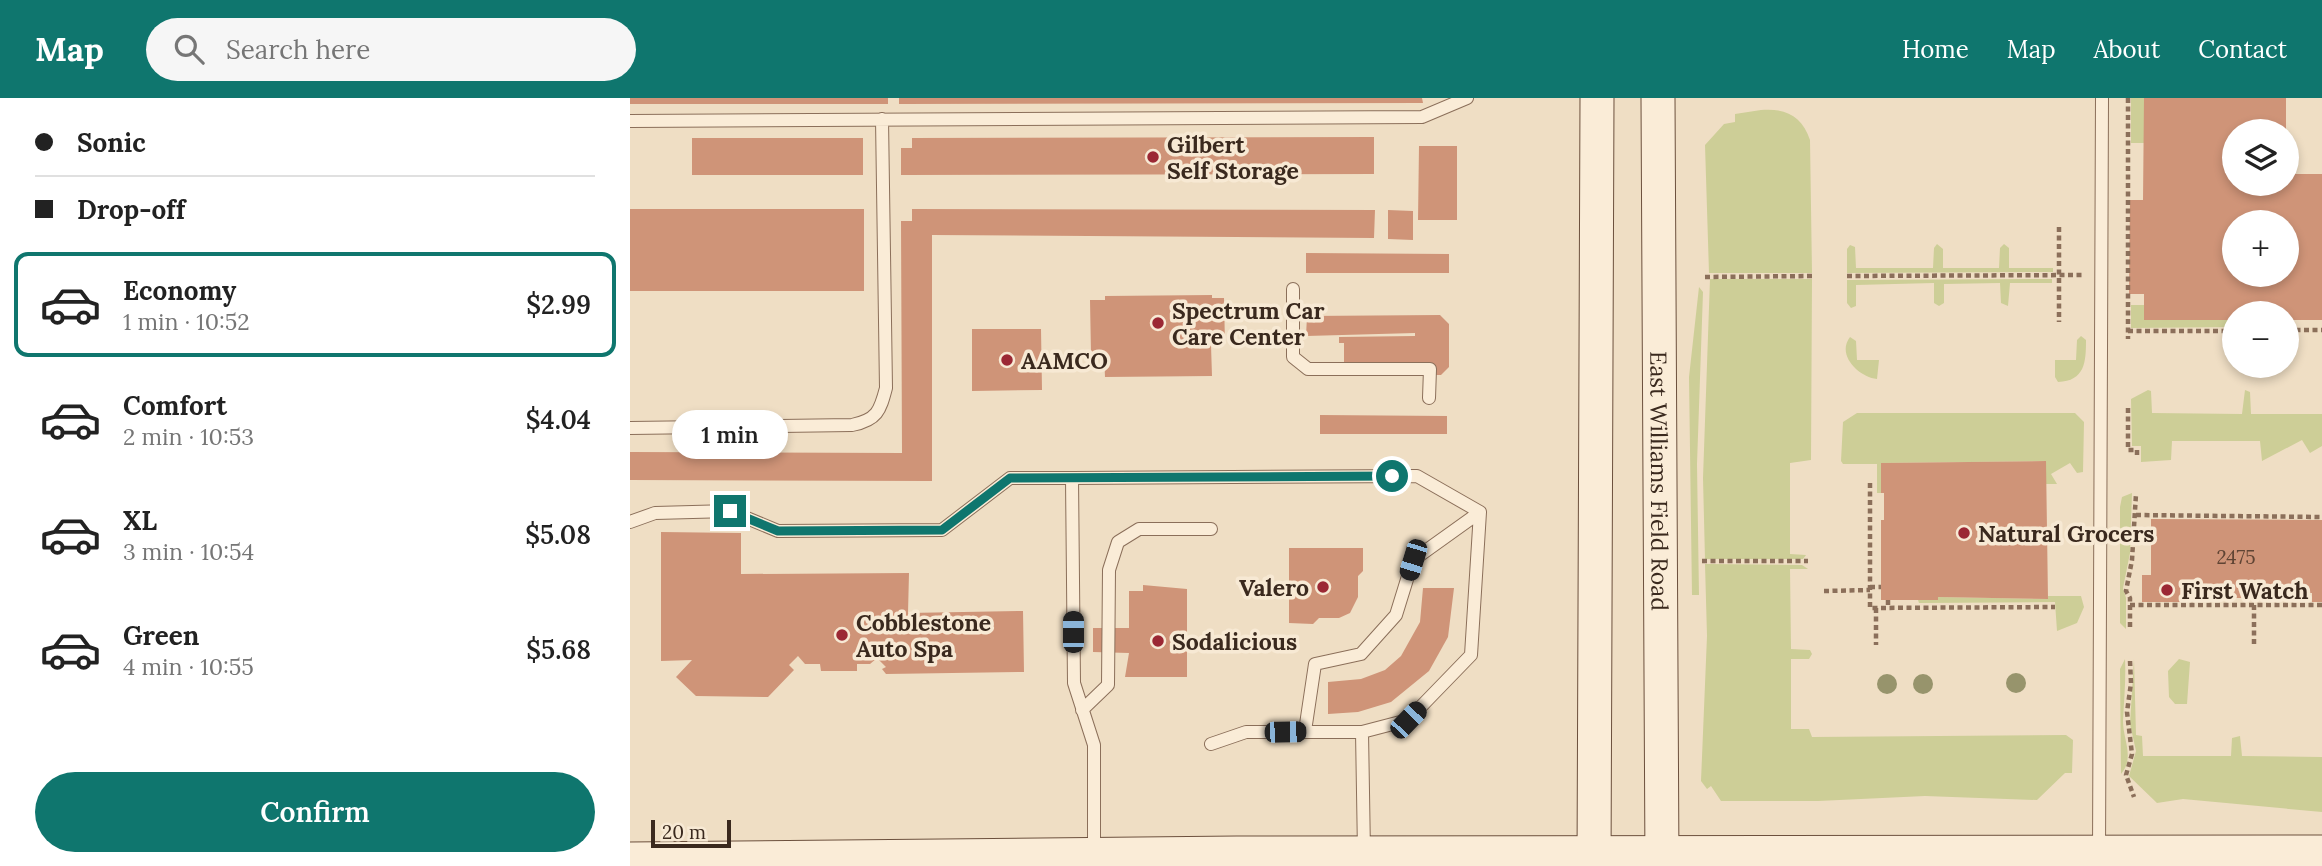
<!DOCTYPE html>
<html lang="en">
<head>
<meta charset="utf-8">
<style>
	body { margin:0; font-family:Lora,serif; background:#f6f6f6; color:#222; height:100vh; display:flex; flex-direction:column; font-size:26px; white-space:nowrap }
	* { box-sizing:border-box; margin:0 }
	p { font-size:23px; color:#767676 }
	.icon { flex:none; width:38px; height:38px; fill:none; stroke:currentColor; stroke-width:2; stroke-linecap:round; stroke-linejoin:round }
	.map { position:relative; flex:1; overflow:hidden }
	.drawer { display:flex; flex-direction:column; background:#fff; width:630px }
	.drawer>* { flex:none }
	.banner { display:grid; align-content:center; height:154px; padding:0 35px; background:#fff }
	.fabs { position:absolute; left:1592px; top:21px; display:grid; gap:14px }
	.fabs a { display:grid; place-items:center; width:77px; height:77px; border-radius:50%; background:#fff; box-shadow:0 4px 10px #0003; font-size:35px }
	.scale { position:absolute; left:21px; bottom:18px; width:80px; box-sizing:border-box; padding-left:7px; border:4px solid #3a291e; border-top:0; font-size:19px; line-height:24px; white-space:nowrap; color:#3a291e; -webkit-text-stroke:5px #f7e9d4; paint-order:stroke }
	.end { position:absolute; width:32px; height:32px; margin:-16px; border:9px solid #0f766e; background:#fff; box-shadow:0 0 0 4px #fff }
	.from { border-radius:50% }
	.bubble { position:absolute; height:49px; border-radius:24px; background:#fff; box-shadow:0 4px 10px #0003; font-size:23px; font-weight:600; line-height:49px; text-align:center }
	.car { position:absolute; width:21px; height:42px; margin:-21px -10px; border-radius:9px; box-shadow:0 0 5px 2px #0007; background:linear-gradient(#222 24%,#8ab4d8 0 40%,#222 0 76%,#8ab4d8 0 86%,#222 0) }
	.banner b { display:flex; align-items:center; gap:24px; height:66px; font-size:26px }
	.banner b+b { border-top:2px solid #e0e0e0 }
	.banner i { width:18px; height:18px; background:#222 }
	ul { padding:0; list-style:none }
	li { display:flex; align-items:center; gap:21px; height:105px; margin:0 14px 10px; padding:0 21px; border:4px solid transparent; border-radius:14px }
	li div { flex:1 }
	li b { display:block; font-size:26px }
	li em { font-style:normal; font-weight:600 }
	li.on { border-color:#0f766e }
	li>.icon { width:63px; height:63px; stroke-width:1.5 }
	.primary-button { display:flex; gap:14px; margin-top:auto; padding:14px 35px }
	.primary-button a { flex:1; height:80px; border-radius:42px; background:#0f766e; color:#fff; font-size:28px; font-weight:600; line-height:80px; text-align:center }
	header { display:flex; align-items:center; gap:42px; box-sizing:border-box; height:98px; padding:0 35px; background:#0f766e; color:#fff }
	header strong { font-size:33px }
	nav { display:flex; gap:38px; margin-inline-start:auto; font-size:24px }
	.search { width:490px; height:63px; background:#f6f6f6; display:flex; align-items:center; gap:18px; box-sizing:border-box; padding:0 24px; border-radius:38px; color:#767676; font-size:26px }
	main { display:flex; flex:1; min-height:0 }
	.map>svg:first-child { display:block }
</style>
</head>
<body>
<header>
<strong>Map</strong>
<div class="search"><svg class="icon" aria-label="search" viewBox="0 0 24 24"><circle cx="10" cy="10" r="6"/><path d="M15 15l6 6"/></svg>Search here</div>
<nav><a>Home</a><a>Map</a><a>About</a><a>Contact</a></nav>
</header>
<main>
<section class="drawer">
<div class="banner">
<b><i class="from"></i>Sonic</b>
<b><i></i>Drop-off</b>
</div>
<ul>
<li class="on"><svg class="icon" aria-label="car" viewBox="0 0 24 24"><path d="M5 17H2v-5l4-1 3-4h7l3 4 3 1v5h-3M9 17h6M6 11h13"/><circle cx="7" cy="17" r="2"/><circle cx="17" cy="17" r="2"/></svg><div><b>Economy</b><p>1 min · 10:52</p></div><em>$2.99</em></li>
<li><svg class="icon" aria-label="car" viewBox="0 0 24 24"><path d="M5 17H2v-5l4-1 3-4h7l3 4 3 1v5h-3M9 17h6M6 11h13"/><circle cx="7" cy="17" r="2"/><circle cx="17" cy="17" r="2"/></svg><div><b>Comfort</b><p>2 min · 10:53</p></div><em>$4.04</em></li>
<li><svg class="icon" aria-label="car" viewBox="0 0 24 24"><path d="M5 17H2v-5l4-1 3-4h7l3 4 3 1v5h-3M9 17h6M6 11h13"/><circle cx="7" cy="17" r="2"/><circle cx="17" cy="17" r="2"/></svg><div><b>XL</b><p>3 min · 10:54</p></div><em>$5.08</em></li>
<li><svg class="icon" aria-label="car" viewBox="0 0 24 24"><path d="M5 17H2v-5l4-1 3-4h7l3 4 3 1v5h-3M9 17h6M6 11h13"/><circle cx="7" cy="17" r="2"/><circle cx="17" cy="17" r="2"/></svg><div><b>Green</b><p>4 min · 10:55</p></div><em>$5.68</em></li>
</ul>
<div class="primary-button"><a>Confirm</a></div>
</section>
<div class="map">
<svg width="1692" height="768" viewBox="0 0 1692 768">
	<rect width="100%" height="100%" fill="#efdec4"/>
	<path fill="#cdce97" d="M1501,0H1514V45H1501Z
		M1131,12C1156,10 1172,18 1180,42L1182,175H1079L1075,47L1094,26L1105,24V16Z
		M1307,146L1313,151V170H1369L1370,150L1374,146L1379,150V170H1423V174L1217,175V151L1220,147L1225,149L1226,170H1303L1304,150Z
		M1080,181H1182L1181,362L1160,365V456L1176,457L1173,461H1075L1073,380Z
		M1422,181V185H1380L1378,208L1371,205L1370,185L1314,186V205L1309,208L1304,205V185L1226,187V208L1221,210L1217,205V182Z
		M1069,189L1073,194L1067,366L1069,497H1062L1059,279Z
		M1501,207H1514V222H1605V229L1501,230Z
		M1451,238L1456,242C1456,264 1455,283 1428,284L1425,279V262H1446L1447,242Z
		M1220,239L1226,243L1227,262H1249L1247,281C1229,279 1206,257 1220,239Z
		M1518,292L1521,293L1522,315L1612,316L1615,292L1620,294L1621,316H1692V348L1680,355L1672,342L1632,363L1630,343H1542L1541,362L1511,364V348H1502L1501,301Z
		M1227,315H1445L1454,324L1453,374L1447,375L1440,365L1421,376L1427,386H1416V363L1251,365V395H1247V366H1213L1211,363L1213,324Z
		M1502,395L1500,455L1493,490L1496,500V531L1490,525V409L1492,399Z
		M1075,466L1172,467L1178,471H1160L1161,551L1180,552L1182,556L1179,561H1161V631H1179L1182,639L1436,637L1443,642L1442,675H1435L1407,702L1295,698L1188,703H1091L1081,688L1077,691L1071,683L1077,538Z
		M1418,498H1451L1454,509L1447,525L1427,533L1425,504L1289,505L1288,502H1308V499L1418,501Z
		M1495,561C1496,582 1494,602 1493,623C1493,642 1505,660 1491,676L1490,571Z
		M1504,561L1506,637L1512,638L1513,658H1601L1602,640L1610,638L1612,658L1692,659V714L1553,701L1527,705L1499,678L1506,653L1500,626Z
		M1549,561L1560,564L1557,606H1545L1539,599L1538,573Z"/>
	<path fill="#cf9478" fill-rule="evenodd" d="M0,0H258V6H0Z
		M269,0H792L793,5L269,6Z
		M1514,0H1656V33H1605V86H1657V76H1692V222H1657V215H1605V222H1514V196H1499L1500,102H1513ZM1605,124H1657V177H1605Z
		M744,39V76L271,77V50H282V40Z
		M62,40H233V77H62Z
		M789,48H827V122H788Z
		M0,111H234V193H0Z
		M282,111L745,112L744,140L302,137V383L0,382V354L272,355L271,123H282Z
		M758,112L783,113V142L758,141Z
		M676,155L819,156V175H676Z
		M582,197V200H594L595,247H581L582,278L475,279L474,256H461L460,202H475V198Z
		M810,217L819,226V269L811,277H769L768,265H714V245H709V239L785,238V235L676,238L677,218Z
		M342,231H411L412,292L342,293Z
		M690,317L817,318V336H690Z
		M1416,363L1418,501L1308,499V502H1251V422H1254V395H1251V365Z
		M1521,421L1692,422V504H1682V495H1671V500H1572V495H1561V504H1512V477H1521Z
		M31,434L111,435V476L279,475L278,515L393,513L394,574L256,576L252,571L256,569L247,560L240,566H227V573H191L190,566H175L168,558L159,567L164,572L138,599L66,598L46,579L62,562L31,563Z
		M659,450H733V473L728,478V499L720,515L709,520H689L683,526L659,525Z
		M513,487L557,491V579H495L499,555L463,554V530H499V493H513Z
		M793,490H824L818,539L799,573L761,604L728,614L698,616V584L731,581L755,572L771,558L790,524Z"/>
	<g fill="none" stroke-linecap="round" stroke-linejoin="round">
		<g stroke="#8b6f5a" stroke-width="14">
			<path id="lane" d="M0,23L792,19L837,0
				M663,191V259L678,271H800L799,300
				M0,330L222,327C247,322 250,313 256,290L252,21
				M442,380L787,378L850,414
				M0,424L25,415L100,413L148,433L312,432L380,380H442L444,585L464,647V756
				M452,612L478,587L479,472L488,444L509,431H581
				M675,633L685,566L731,556L766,517L783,462L850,414
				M732,634L778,622L841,557L850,414
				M581,646L616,634H732L734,754
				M1469,754L1472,0"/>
		</g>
		<g stroke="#6c503d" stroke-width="35">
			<g id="secondary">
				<path id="s1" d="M1028,0L1032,768"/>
				<path d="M0,761L607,755L1692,754"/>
				<path d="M964,768L967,0"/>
			</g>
		</g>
		<path stroke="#8b6f5a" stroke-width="4.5" stroke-dasharray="5 3.5" stroke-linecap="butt" d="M1498,0V241
			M1429,129V224
			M1217,178L1452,177
			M1075,179L1182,178
			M1657,232H1692
			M1498,233H1605
			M1498,310V352H1507V360
			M1240,385V510L1425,509
			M1506,417L1692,419
			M1072,463H1178
			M1240,489H1251
			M1194,493L1240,492
			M1258,502V509
			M1500,507H1692
			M1624,507V547
			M1246,510V547
			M1500,529V500L1496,493L1502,462L1506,396
			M1500,563L1501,585L1497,614L1502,656L1496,677L1504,699"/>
		<use href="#lane" stroke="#faecd7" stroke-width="12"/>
		<use href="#secondary" stroke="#faecd7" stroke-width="33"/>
	</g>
	<g fill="#97946c">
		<circle cx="1386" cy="585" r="10"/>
		<circle cx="1257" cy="586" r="10"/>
		<circle cx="1293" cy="586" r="10"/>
	</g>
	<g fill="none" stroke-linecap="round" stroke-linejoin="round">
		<path stroke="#0f766e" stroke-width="9" d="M100,413L148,433L312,432L380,380L762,378"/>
	</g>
	<g fill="#9b2834" stroke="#f7e9d4" stroke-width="2.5">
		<circle cx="523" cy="59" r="7"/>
		<circle cx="528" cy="225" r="7"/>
		<circle cx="377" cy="262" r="7"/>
		<circle cx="1334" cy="435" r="7"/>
		<circle cx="693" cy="489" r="7"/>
		<circle cx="1537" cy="492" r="7"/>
		<circle cx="212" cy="537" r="7"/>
		<circle cx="528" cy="543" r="7"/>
	</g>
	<g text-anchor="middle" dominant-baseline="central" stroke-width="7" stroke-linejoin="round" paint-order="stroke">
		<g font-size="19" fill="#5f4434">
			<text x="1606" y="459">2475</text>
		</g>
		<g font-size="23" font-weight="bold" fill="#3a291e" stroke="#f7e9d4" text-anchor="start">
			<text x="537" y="46">Gilbert<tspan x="537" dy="26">Self Storage</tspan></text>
			<text x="542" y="212">Spectrum Car<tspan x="542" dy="26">Care Center</tspan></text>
			<text x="391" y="262">AAMCO</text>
			<text x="1348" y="435">Natural Grocers</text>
			<text x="679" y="489" text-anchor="end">Valero</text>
			<text x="1551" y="492">First Watch</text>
			<text x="226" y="524">Cobblestone<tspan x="226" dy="26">Auto Spa</tspan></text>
			<text x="542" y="543">Sodalicious</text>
		</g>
		<g font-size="23" fill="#3a291e" stroke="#f7e9d4">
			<text stroke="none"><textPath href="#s1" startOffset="383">East Williams Field Road</textPath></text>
		</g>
	</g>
</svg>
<div class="fabs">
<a><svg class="icon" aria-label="layers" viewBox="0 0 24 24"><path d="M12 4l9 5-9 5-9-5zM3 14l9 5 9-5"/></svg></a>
<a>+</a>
<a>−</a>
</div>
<div class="scale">20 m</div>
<i class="end from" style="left:762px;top:378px"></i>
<i class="end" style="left:100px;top:413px"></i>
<div class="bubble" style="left:42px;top:312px;width:116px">1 min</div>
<i class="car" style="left:783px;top:462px;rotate:197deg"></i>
<i class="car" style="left:443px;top:534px;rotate:0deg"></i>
<i class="car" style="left:778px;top:622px;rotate:44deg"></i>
<i class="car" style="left:655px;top:634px;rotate:89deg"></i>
</div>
</main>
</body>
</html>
